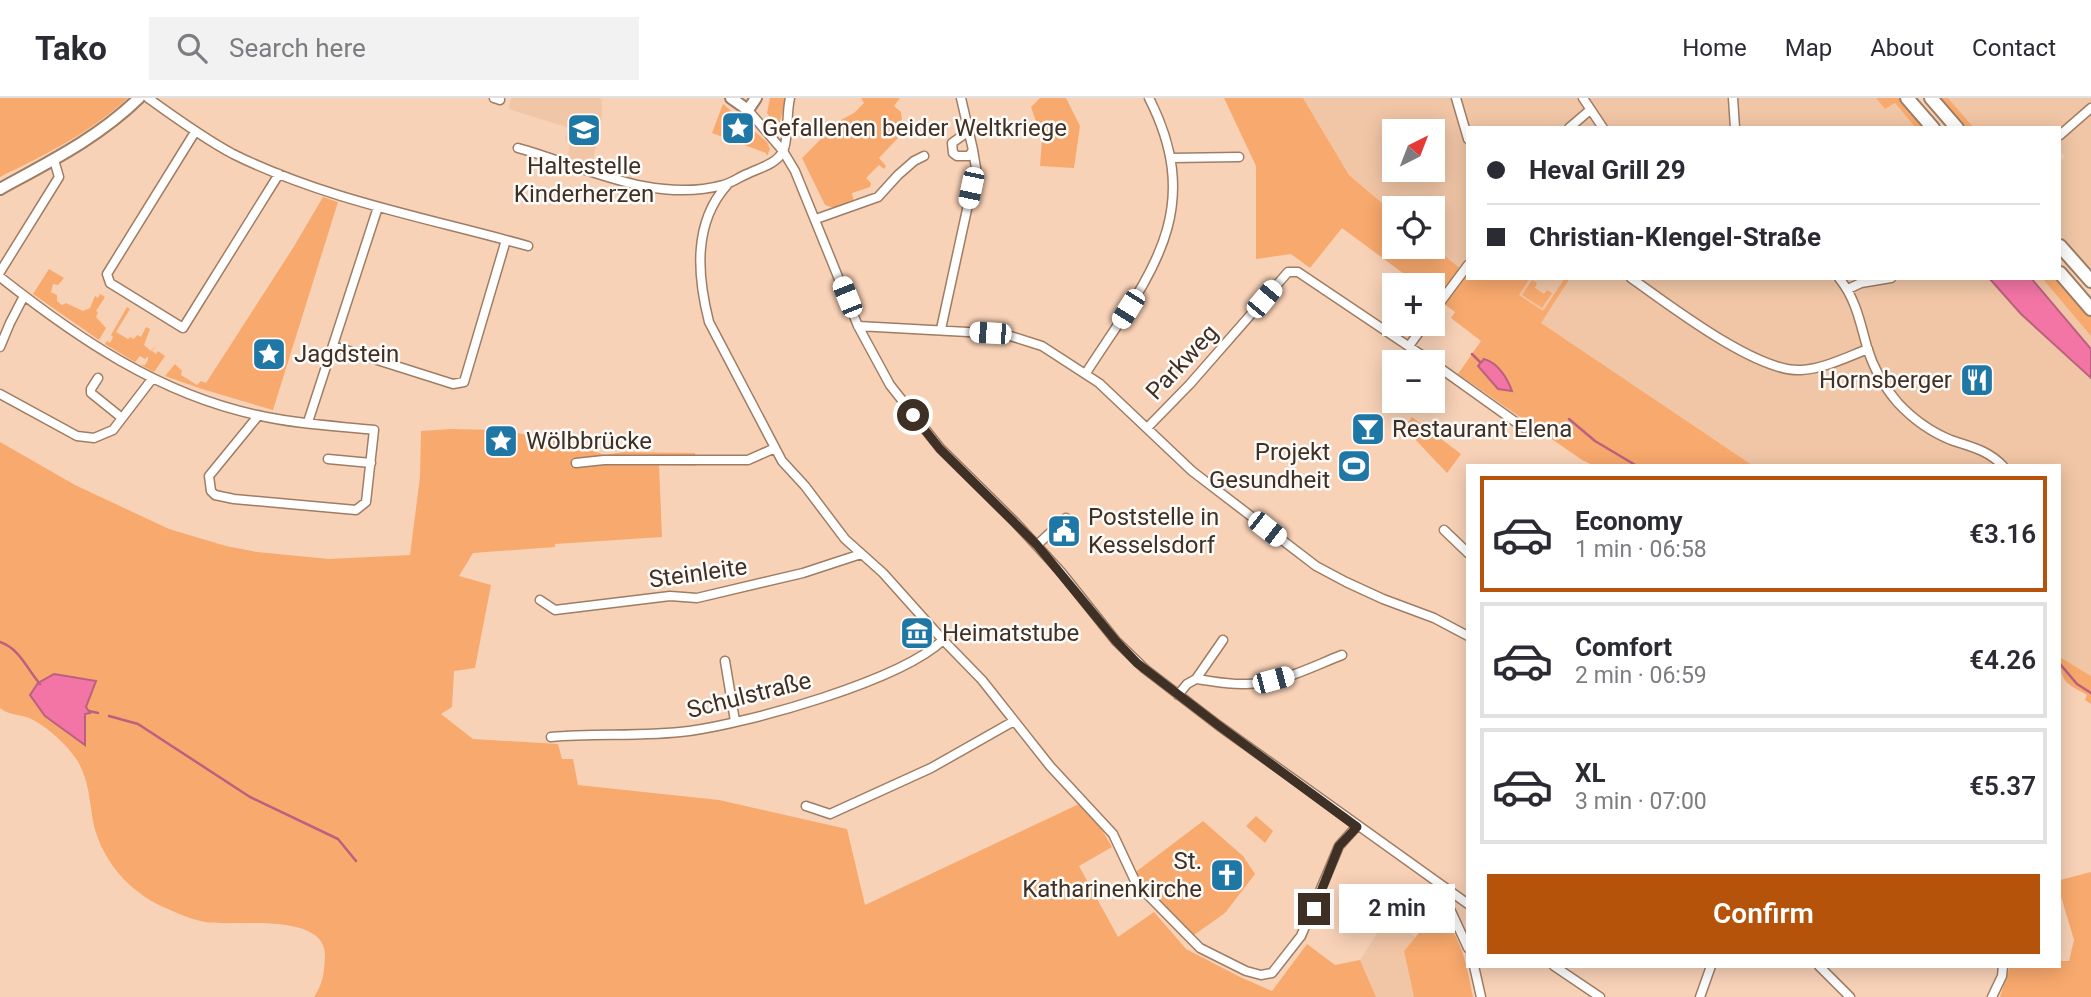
<!DOCTYPE html>
<html lang="en">
<head>
<meta charset="utf-8">
<style>
	body { margin:0; font-family:Roboto,sans-serif; background:#f2f2f3; color:#2b2b33; height:100vh; display:flex; flex-direction:column; font-size:26px; white-space:nowrap }
	* { box-sizing:border-box; margin:0 }
	p { font-size:23px; color:#7c7c81 }
	.icon { flex:none; width:38px; height:38px; fill:none; stroke:currentColor; stroke-width:2; stroke-linecap:round; stroke-linejoin:round }
	.map { position:relative; flex:1; overflow:hidden }
	.panel { position:absolute; left:1466px; top:366px; width:595px; height:504px; display:flex; flex-direction:column; background:#fff; border-radius:0px; box-shadow:0 4px 18px #0003 }
	.panel>* { flex:none }
	.banner { position:absolute; left:1466px; top:28px; width:595px; height:154px; border-radius:0px; box-shadow:0 4px 18px #0003; display:grid; align-content:center; height:154px; padding:0 21px; background:#fff }
	.needle { width:46px; rotate:42deg }
	.tools { position:absolute; left:1382px; top:21px; display:grid; gap:14px }
	.tools a { display:grid; place-items:center; width:63px; height:63px; border-radius:0px; background:#fff; box-shadow:0 4px 18px #0003; font-size:35px }
	.end { position:absolute; width:32px; height:32px; margin:-16px; border:9px solid #3f3026; background:#fff; box-shadow:0 0 0 4px #fff }
	.from { border-radius:50% }
	.bubble { position:absolute; height:49px; border-radius:0px; background:#fff; box-shadow:0 4px 18px #0003; font-size:23px; font-weight:600; line-height:49px; text-align:center }
	.car { position:absolute; width:21px; height:42px; margin:-21px -10px; border-radius:9px; box-shadow:0 0 5px 2px #0007; background:linear-gradient(#fff 24%,#345 0 40%,#fff 0 76%,#345 0 86%,#fff 0) }
	.banner b { display:flex; align-items:center; gap:24px; height:66px; font-size:26px }
	.banner b+b { border-top:2px solid #e1e1e2 }
	.banner i { width:18px; height:18px; background:#2b2b33 }
	ul { padding:12px 0 0; list-style:none }
	li { display:flex; align-items:center; gap:21px; height:116px; margin:0 14px 10px; padding:0 7px; border:4px solid #e1e1e2; border-radius:0px }
	li div { flex:1 }
	li b { display:block; font-size:26px }
	li em { font-style:normal; font-weight:600 }
	li.current { border-color:#b45309 }
	li>.icon { width:63px; height:63px; stroke-width:1.5 }
	.cta { display:flex; gap:14px; margin-top:auto; padding:14px 21px }
	.cta a { flex:1; height:80px; border-radius:0px; background:#b45309; color:#fff; font-size:28px; font-weight:600; line-height:80px; text-align:center }
	header { display:flex; align-items:center; gap:42px; box-sizing:border-box; height:98px; padding:0 35px; background:#fff; border-bottom:2px solid #e1e1e2 }
	header strong { font-size:33px }
	nav { display:flex; gap:38px; margin-inline-start:auto; font-size:24px }
	.search { width:490px; height:63px; background:#f2f2f3; display:flex; align-items:center; gap:18px; box-sizing:border-box; padding:0 24px; border-radius:0px; color:#7c7c81; font-size:26px }
	.map>svg:first-child { display:block }
</style>
</head>
<body>
<header>
<strong>Tako</strong>
<div class="search"><svg class="icon" aria-label="search" viewBox="0 0 24 24"><circle cx="10" cy="10" r="6"/><path d="M15 15l6 6"/></svg>Search here</div>
<nav><a>Home</a><a>Map</a><a>About</a><a>Contact</a></nav>
</header>
<div class="map">
<svg width="2091" height="899" viewBox="0 0 2091 899">
	<rect width="100%" height="100%" fill="#f8d2b7"/>
	<path fill="#f1c6a6" fill-rule="evenodd" d="M511,0H599L602,2V18L593,62L590,61L588,66L568,60L570,43L565,41L569,30L509,11Z
		M1303,0H1876L1885,11L1895,5L1916,30H1468V177L1433,148V110H1395V116L1349,77ZM1395,33H1433V72H1395Z
		M1948,0H2091V172L2060,137V64L2065,59L2060,53V30H1974Z
		M1473,180H2042L2091,238V578L2060,559V368L1752,367Z
		M1389,817L1415,839L1404,853L1414,899H1376L1360,862Z"/>
	<path fill="#f8a96d" d="M0,0H128C91,34 45,57 0,79Z
		M770,0H786L778,31L767,15Z
		M861,0H900L894,8L901,14L903,30H898L895,38L898,40L879,60L886,68L884,71L879,67L866,80L871,85L870,89L852,95L854,104L834,110L825,107L802,60L839,23L854,15L864,5Z
		M1040,0H1066L1080,28L1074,70L1040,68L1042,41L1031,9Z
		M1224,0H1303L1349,77L1395,116V149L1433,148L1468,177V180H1530L1519,197L1543,213L1565,180H1570L1541,225L1752,367L1595,368L1582,362L1458,276L1481,243L1451,220L1455,214L1433,198V187H1419L1342,130L1310,170L1291,156L1256,161V68Z
		M1876,0H1900L1926,30H1916L1895,5L1885,11Z
		M1938,0H1948L1974,30H1964Z
		M723,6L767,44L770,51L767,58L766,55L712,35Z
		M323,99L338,104L273,312L202,291L165,278L175,266L182,273L181,277L197,287L201,283L206,285L293,150Z
		M49,171L64,180L58,187L53,186L51,194L57,197V203L62,207L66,205L83,213L90,210L95,198L98,200L100,196L105,199L96,213L98,214L96,219L106,230L99,242L33,196Z
		M2042,180H2057L2091,219V238Z
		M1532,182L1537,185L1535,190L1544,196L1547,192L1552,195L1542,210L1522,197Z
		M127,209L130,211L116,234L128,241L130,239L134,241L137,237L141,239L146,229L150,231L144,247L151,253L156,247L152,253L156,256L158,253L165,258L154,274L141,267H145L148,262V258L145,261L140,258L135,264L105,246L107,243L110,245L113,239L111,237Z
		M1412,319L1461,356L1447,375L1410,336L1407,326Z
		M451,331L494,332L518,335L574,347L605,357L623,354L695,355L696,368L659,367L662,439L555,446V449L473,455L459,478L491,487L475,570L454,573L452,609L441,616L473,641L558,646L562,661H573L578,687L719,702L847,731L865,807L1079,706L1099,727L1112,749L1079,768L1118,839L1154,814L1186,851L1240,879L1272,893L1307,846L1335,867L1360,862L1376,899H314C323,885 324,876 325,859C327,813 234,829 205,824C188,821 170,812 155,805C124,788 100,758 93,723C89,700 89,682 77,662C67,647 46,627 29,620C19,616 8,617 0,610V344L75,387L169,431L226,448L257,454L329,461L410,457L420,379L421,333Z
		M2060,559L2091,578V606L2085,602L2087,597C2066,585 2060,584 2060,559Z
		M1256,718L1273,733L1265,745L1246,728Z
		M1203,723L1243,758L1255,776L1225,815L1194,837L1136,779L1137,773Z
		M2091,774V899H2000L2010,868H2060V863H2069L2074,842L2060,795V782Z
		M1440,809C1444,822 1451,827 1456,839C1465,857 1469,879 1473,899H1414L1404,853Z"/>
	<path fill="#f275a5" stroke="#bc607f" stroke-width="2" d="M1989,180H2031L2091,251V280L2021,216Z
		M1484,261C1499,265 1508,282 1512,293L1498,291L1478,268Z
		M54,576L96,583L86,609L90,615L85,616V647L45,618L30,597L38,585Z"/>
	<g fill="none" stroke-linecap="round" stroke-linejoin="round">
		<path stroke="#bc607f" stroke-width="2.5" d="M1472,256L1480,264
			M1569,321L1595,343L1637,368
			M0,544C20,551 27,571 40,586
			M2060,566L2077,586L2091,595
			M89,613L98,615
			M109,618L138,626L250,699L338,741L356,763"/>
		<g stroke="#9f7d64" stroke-width="11">
			<path id="minor" d="M148,0C176,20 203,40 233,56C326,102 428,120 528,148
				M494,0L500,2
				M961,0L973,52L969,58H957L953,55L952,45L966,35L969,29
				M1456,0L1468,41
				M1583,0L1603,30
				M1733,0L1735,30
				M748,12L783,53L795,73L858,228L890,287L940,350L1015,424L1061,474L1116,543L1145,571L1218,627L1468,806
				M1569,30L1590,12
				M195,34L107,176L110,185L183,230L279,76
				M2060,37L2091,10
				M518,50C583,68 654,106 723,87C732,85 739,79 747,76C759,70 777,66 783,53C789,41 786,16 790,0
				M1171,60L1239,59
				M727,87C693,125 697,177 709,224L782,363L805,388L845,441L883,475L943,542L982,582L1050,668L1113,736L1136,785L1200,850L1246,873L1261,877L1272,875L1301,838L1339,748L1357,728
				M816,121L878,99L898,77L914,63L924,58
				M0,174L59,79L54,62
				M0,179C77,240 159,296 257,317C295,326 336,328 374,332L366,404L356,412L234,401L215,397L211,393L209,378L258,318
				M1631,180C1668,206 1757,275 1801,272C1823,271 1847,259 1868,251
				M1839,180C1856,201 1860,224 1867,249C1873,269 1884,289 1898,305C1913,321 1931,334 1951,342C1971,349 1988,352 2003,368
				M1848,191L1861,185L1891,180
				M1433,214L1468,167
				M858,228L1004,236L1042,248L1099,285L1192,373L1316,468L1346,484L1383,501L1434,520L1468,538
				M941,231L976,70L973,52
				M333,248L453,286L464,284L506,142
				M1409,248L1425,226
				M0,249L10,225L24,198
				M1433,265L1524,330
				M1086,275C1147,180 1208,116 1149,0
				M98,280L91,291V295L122,320
				M0,296L77,338L94,340L113,332L152,281
				M308,324L378,109
				M1147,330L1190,286L1288,174H1298L1432,264
				M328,361L371,365
				M576,365L604,362H748L775,350
				M1444,432L1468,455
				M1037,447L1066,420
				M540,502L555,512L670,498L697,500L803,475L861,456
				M725,563L735,623
				M1196,581C1212,583 1229,587 1246,586C1280,586 1311,569 1342,557
				M1178,597L1187,586L1196,581L1223,542
				M551,639C597,635 644,639 689,633C749,625 900,583 943,542
				M806,708L830,716L931,670L1014,623
				M1446,791L1443,796L1468,850
				M1474,868L1481,899
				M1554,868L1600,899
				M1819,868L1850,899
				M1700,899L1711,868
				M1992,899L2002,878L2003,868"/>
		</g>
		<g stroke="#9f7d64" stroke-width="14">
			<path id="tertiary" d="M731,0L748,12L756,0
				M0,91C49,64 98,40 139,0"/>
		</g>
		<g stroke="#9f7d64" stroke-width="16">
			<path id="primary" d="M1907,0L1933,30
				M1931,0L1957,30
				M2060,148L2091,183
				M2060,175L2091,211"/>
		</g>
		<use href="#minor" stroke="#fff" stroke-width="8"/>
		<use href="#tertiary" stroke="#fff" stroke-width="10"/>
		<use href="#primary" stroke="#fff" stroke-width="12"/>
	</g>
	<g fill="none" stroke-linecap="round" stroke-linejoin="round">
		<path stroke="#3f3026" stroke-width="9" d="M913,317L940,351L1037,447L1116,543L1137,565L1218,627L1357,729L1339,748L1314,811"/>
	</g>
	<defs>
		<g id="sight-square" transform="scale(1.75)"><rect x="-9" y="-9" width="18" height="18" rx="4" fill="#1f77a6" stroke="#fffbf8"/><path d="M0-6L1.8-2.2L6-1.7L2.9 1.2L3.7 5.4L0 3.3L-3.7 5.4L-2.9 1.2L-6-1.7L-1.8-2.2Z" fill="#fff"/></g>
		<g id="school-square" transform="scale(1.75)"><rect x="-9" y="-9" width="18" height="18" rx="4" fill="#1f77a6" stroke="#fffbf8"/><path d="M0-5L7-2L0 1L-7-2ZM-4 1L0 2.5L4 1V4Q0 6-4 4Z" fill="#fff"/></g>
		<g id="restaurant-square" transform="scale(1.75)"><rect x="-9" y="-9" width="18" height="18" rx="4" fill="#1f77a6" stroke="#fffbf8"/><path d="M-5-6h1v4h1v-4h1v4h1v-4h1v5L-1.5 .5V6h-2V.5L-5-1ZM5-6V6H3V1.5H1.5Q1.5-4 5-6Z" fill="#fff"/></g>
		<g id="bar-square" transform="scale(1.75)"><rect x="-9" y="-9" width="18" height="18" rx="4" fill="#1f77a6" stroke="#fffbf8"/><path d="M-6-5H6L.8 .8V4.5H3.5V6h-7V4.5H-.8V.8Z" fill="#fff"/></g>
		<g id="stadium-square" transform="scale(1.75)"><rect x="-9" y="-9" width="18" height="18" rx="4" fill="#1f77a6" stroke="#fffbf8"/><path d="M0-5a6.5 5 0 1 0 0 10a6.5 5 0 1 0 0-10ZM-3.5-1.8h7v3.6h-7Z" fill="#fff"/></g>
		<g id="civic-square" transform="scale(1.75)"><rect x="-9" y="-9" width="18" height="18" rx="4" fill="#1f77a6" stroke="#fffbf8"/><path d="M-.6-6.5H3V-4.5H.6V-3L4-1V1h2V6H-6V1h2V-1L-.6-3ZM-1.2 2.5V6h2.4V2.5Z" fill="#fff"/></g>
		<g id="museum-square" transform="scale(1.75)"><rect x="-9" y="-9" width="18" height="18" rx="4" fill="#1f77a6" stroke="#fffbf8"/><path d="M0-6L6-3V-2H-6V-3ZM-5-1h2V3h-2ZM-1-1h2V3h-2ZM3-1h2V3H3ZM-6 4H6V6H-6Z" fill="#fff"/></g>
		<g id="church-square" transform="scale(1.75)"><rect x="-9" y="-9" width="18" height="18" rx="4" fill="#1f77a6" stroke="#fffbf8"/><path d="M-1.2-6h2.4v3.5h3.3v2.4h-3.3V6h-2.4V-.1h-3.3v-2.4h3.3Z" fill="#fff"/></g>
	</defs>
	<g fill-rule="evenodd">
		<use href="#sight-square" x="738" y="30"/>
		<use href="#school-square" x="584" y="32"/>
		<use href="#sight-square" x="269" y="256"/>
		<use href="#restaurant-square" x="1977" y="282"/>
		<use href="#bar-square" x="1368" y="331"/>
		<use href="#sight-square" x="501" y="343"/>
		<use href="#stadium-square" x="1354" y="368"/>
		<use href="#civic-square" x="1064" y="433"/>
		<use href="#museum-square" x="917" y="535"/>
		<use href="#church-square" x="1227" y="777"/>
	</g>
	<g text-anchor="middle" dominant-baseline="central" stroke-width="5" stroke-linejoin="round" paint-order="stroke">
		<g font-size="24" fill="#3f3026" stroke="#fffbf8" text-anchor="start">
			<text x="762" y="30">Gefallenen beider Weltkriege</text>
			<text x="584" y="68" text-anchor="middle">Haltestelle<tspan x="584" dy="28">Kinderherzen</tspan></text>
			<text x="294" y="256">Jagdstein</text>
			<text x="1952" y="282" text-anchor="end">Hornsberger</text>
			<text x="1392" y="331">Restaurant Elena</text>
			<text x="526" y="343">Wölbbrücke</text>
			<text x="1330" y="354" text-anchor="end">Projekt<tspan x="1330" dy="28">Gesundheit</tspan></text>
			<text x="1088" y="419">Poststelle in<tspan x="1088" dy="28">Kesselsdorf</tspan></text>
			<text x="942" y="535">Heimatstube</text>
			<text x="1202" y="763" text-anchor="end">St.<tspan x="1202" dy="28">Katharinenkirche</tspan></text>
		</g>
		<g font-size="24" fill="#3f3026" stroke="#fffbf8">
			<text transform="translate(1182 264) rotate(-47)">Parkweg</text>
			<text transform="translate(698 475) rotate(-8)">Steinleite</text>
			<text transform="translate(749 597) rotate(-14)">Schulstraße</text>
		</g>
	</g>
</svg>
<div class="tools">
<a><svg class="needle" viewBox="-14 -14 28 28"><path d="M0-13l5 13h-10z" fill="#e53935"/><path d="M0 13l5-13h-10z" fill="#7c7c81"/></svg></a>
<a><svg class="icon" aria-label="locate" viewBox="0 0 24 24"><circle cx="12" cy="12" r="6"/><path d="M12 2v4M12 18v4M2 12h4M18 12h4"/></svg></a>
<a>+</a>
<a>−</a>
</div>
<i class="end from" style="left:913px;top:317px"></i>
<i class="end" style="left:1314px;top:811px"></i>
<div class="bubble" style="left:1339px;top:786px;width:116px">2 min</div>
<i class="car" style="left:971px;top:90px;rotate:192deg"></i>
<i class="car" style="left:847px;top:199px;rotate:338deg"></i>
<i class="car" style="left:1264px;top:201px;rotate:40deg"></i>
<i class="car" style="left:1128px;top:211px;rotate:212deg"></i>
<i class="car" style="left:990px;top:235px;rotate:274deg"></i>
<i class="car" style="left:1267px;top:431px;rotate:128deg"></i>
<i class="car" style="left:1273px;top:582px;rotate:75deg"></i>
<div class="banner">
<b><i class="from"></i>Heval Grill 29</b>
<b><i></i>Christian-Klengel-Straße</b>
</div>
<section class="panel">
<ul>
<li class="current"><svg class="icon" aria-label="car" viewBox="0 0 24 24"><path d="M5 17H2v-5l4-1 3-4h7l3 4 3 1v5h-3M9 17h6M6 11h13"/><circle cx="7" cy="17" r="2"/><circle cx="17" cy="17" r="2"/></svg><div><b>Economy</b><p>1 min · 06:58</p></div><em>€3.16</em></li>
<li><svg class="icon" aria-label="car" viewBox="0 0 24 24"><path d="M5 17H2v-5l4-1 3-4h7l3 4 3 1v5h-3M9 17h6M6 11h13"/><circle cx="7" cy="17" r="2"/><circle cx="17" cy="17" r="2"/></svg><div><b>Comfort</b><p>2 min · 06:59</p></div><em>€4.26</em></li>
<li><svg class="icon" aria-label="car" viewBox="0 0 24 24"><path d="M5 17H2v-5l4-1 3-4h7l3 4 3 1v5h-3M9 17h6M6 11h13"/><circle cx="7" cy="17" r="2"/><circle cx="17" cy="17" r="2"/></svg><div><b>XL</b><p>3 min · 07:00</p></div><em>€5.37</em></li>
</ul>
<div class="cta"><a>Confirm</a></div>
</section>
</div>
</body>
</html>
